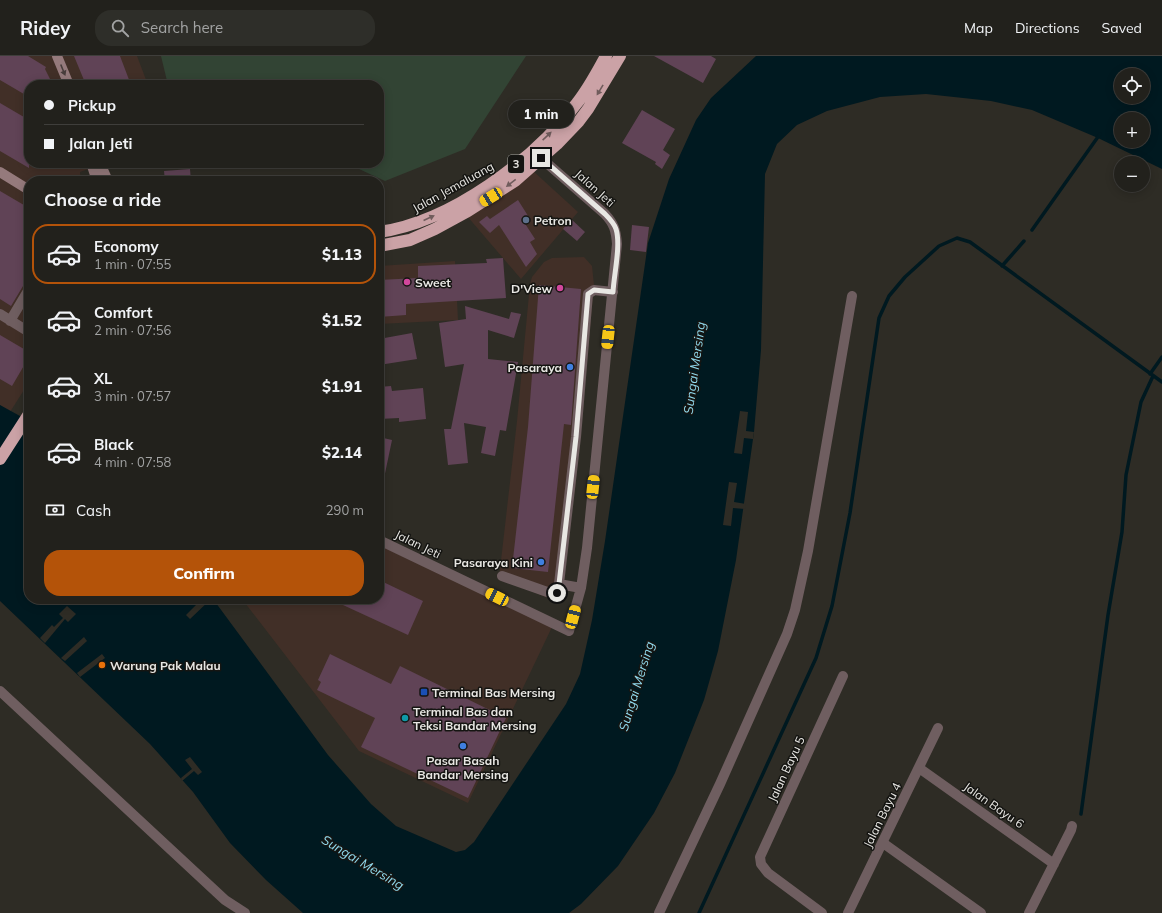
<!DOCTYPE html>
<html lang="en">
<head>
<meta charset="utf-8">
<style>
	body { margin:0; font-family:Mulish,sans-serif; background:#2e2e29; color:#f1f3f6; height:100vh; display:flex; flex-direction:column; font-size:15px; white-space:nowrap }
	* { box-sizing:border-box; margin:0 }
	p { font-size:13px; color:#a2a3a3 }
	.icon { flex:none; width:22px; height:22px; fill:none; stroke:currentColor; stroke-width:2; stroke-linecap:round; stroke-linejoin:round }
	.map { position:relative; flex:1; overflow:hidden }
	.drawer { position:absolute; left:24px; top:120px; width:360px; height:428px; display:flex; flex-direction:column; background:#22211c; border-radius:16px; box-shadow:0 2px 10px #0003,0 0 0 1px #3f3e3b }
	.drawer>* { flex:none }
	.top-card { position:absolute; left:24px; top:24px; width:360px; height:88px; border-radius:16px; box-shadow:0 2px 10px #0003,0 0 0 1px #3f3e3b; display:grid; align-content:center; height:88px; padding:0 20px; background:#22211c }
	.controls { position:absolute; left:1114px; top:12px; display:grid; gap:8px }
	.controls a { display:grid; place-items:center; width:36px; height:36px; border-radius:50%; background:#22211c; box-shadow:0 2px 10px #0003,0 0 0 1px #3f3e3b; font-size:20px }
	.end { position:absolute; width:18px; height:18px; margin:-9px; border:5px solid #e8e7e3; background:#111; box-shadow:0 0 0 2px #111 }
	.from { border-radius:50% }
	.bubble { position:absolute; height:28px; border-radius:14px; background:#22211c; box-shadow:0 2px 10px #0003,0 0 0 1px #3f3e3b; font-size:13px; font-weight:800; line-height:28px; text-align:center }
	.car { position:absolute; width:12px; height:24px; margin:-12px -6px; border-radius:5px; box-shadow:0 0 3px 1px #0007; background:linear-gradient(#f5c518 24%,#345 0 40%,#f5c518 0 76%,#345 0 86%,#f5c518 0) }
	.top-card b { display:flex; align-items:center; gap:14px; height:38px; font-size:15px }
	.top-card b+b { border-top:1px solid #3f3e3b }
	.top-card i { width:10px; height:10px; background:#f1f3f6 }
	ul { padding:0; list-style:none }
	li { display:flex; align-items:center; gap:12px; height:60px; margin:0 8px 6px; padding:0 12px; border:2px solid transparent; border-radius:16px }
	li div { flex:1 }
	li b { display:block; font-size:15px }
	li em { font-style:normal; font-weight:800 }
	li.current { border-color:#b45309 }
	li>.icon { width:36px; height:36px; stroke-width:1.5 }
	h2 { padding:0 20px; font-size:18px; line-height:48px }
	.pay { display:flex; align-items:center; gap:10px; height:44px; padding:0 20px; font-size:15px }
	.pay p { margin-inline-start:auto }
	.button { display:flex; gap:8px; margin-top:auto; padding:8px 20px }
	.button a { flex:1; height:46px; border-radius:16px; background:#b45309; color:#fff; font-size:16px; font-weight:800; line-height:46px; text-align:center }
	header { display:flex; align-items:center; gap:24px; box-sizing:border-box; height:56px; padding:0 20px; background:#22211c; border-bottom:1px solid #3f3e3b }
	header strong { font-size:19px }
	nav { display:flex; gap:22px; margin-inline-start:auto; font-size:14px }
	.search { width:280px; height:36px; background:#2e2e29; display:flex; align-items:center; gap:10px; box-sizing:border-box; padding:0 14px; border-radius:16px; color:#a2a3a3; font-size:15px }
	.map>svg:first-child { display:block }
</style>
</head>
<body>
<header>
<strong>Ridey</strong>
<div class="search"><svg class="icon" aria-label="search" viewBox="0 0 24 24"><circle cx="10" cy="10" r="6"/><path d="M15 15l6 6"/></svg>Search here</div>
<nav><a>Map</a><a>Directions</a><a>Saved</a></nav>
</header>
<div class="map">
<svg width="1162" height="857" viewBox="0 0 1162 857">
	<rect width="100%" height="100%" fill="#2e2c25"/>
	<path fill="#412f27" d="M0,0H137L148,29H29V107H105L80,116L81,125H29V326L10,356L0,349Z
		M532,114L578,156L521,223L467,160Z
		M584,201L592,210L594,229L575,434L553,544L499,522L517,365L530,228L532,221L544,206L552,202Z
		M455,205L458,264L379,268V210Z
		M379,489L552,571L468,747L359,695L242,543H379Z"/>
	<path fill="#324434" d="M161,0H526L465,93L385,125L346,107H379V29H168Z"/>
	<path fill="#001920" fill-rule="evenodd" d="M756,0H1162V113L1098,82L1032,54L991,45L926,38L880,41L827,55L797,69L777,88L765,118L761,294L754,376L736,504L718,595L704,644L675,717L654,757L618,810L581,848L569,857H303L266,824L230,787L193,736L150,688L0,545V349L29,365V543H213L328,699L371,748L396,770L456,796L465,794L474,786L566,648L580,618L592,564L605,485L648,187L669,123L696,64L711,42ZM1121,19H1143V41H1121ZM1121,63H1143V85H1121Z"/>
	<path fill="#2e2c25" d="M740,355L748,356L746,375L754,376L753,383L744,382L742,398L734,397Z
		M729,426L737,427L734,446L746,448L745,453L733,452L731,470L723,469Z
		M202,543H211L190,563L186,559Z
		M67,550L76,558L68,566L65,563L45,587L40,582L52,569L54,571L63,562L59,558Z
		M84,581L87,585L65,605L61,602Z
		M102,598L105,602L80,621L77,617Z
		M190,701L202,716L198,719L194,715L182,725L181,722L192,713L185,704Z"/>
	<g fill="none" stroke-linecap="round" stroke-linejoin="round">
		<path stroke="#001920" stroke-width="3.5" d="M1032,174L1100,78
			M1002,210L1024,185
			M1150,318L1162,301
			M1081,758L1108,559L1122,476L1126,419L1141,346L1153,320
			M699,857L816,602L832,550L850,457L879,262L889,240L905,221L939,190L957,182L970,186L1162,326"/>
	</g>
	<path fill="#604356" d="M0,0H28L46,11L45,13L53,29H29V41L0,24Z
		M74,0H120L131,29H86Z
		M654,0H711L716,3L703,27Z
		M0,47L29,64V112L0,95Z
		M642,54L675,73L663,94L670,99L662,113L655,108L656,106L622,87Z
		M190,113L191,125H165L164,115Z
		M0,135L29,152V227L23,230L11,250L0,243Z
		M518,144L530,163L524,166L535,183L530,186L537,198L526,211L499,169L490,177L479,166L487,160L490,163Z
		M571,163L585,176L577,185L563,173Z
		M632,169L649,171L646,196L630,194Z
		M503,202L506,242L406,248V259L379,261V224L418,222V210L487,207L486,203Z
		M539,229L581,233L571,369L564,368L548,516L512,512L528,371Z
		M465,250L509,263L511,256L521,258L514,282L488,274V303L518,306L506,375L500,374L495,400L481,397L486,371L464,367L468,407L448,409L444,373H451L464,308L445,311L439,267L466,263Z
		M412,277L417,303L379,309V283Z
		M0,279L29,296V301L12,330L0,323Z
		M391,330L392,335L423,332L426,363L399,366V362L379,363V331Z
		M379,381L392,384L383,427H379Z
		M379,524L423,545L408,579L330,543H379Z
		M330,598L391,628L400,610L506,662L468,742L361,691L375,662L317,634L321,626L318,624Z"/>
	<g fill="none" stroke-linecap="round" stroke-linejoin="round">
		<path stroke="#6f5e60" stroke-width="10" d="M0,258L29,276
			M10,265L29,233
			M379,484L569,575L581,532L587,492L617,188C616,174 614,168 605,158L541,102
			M502,520L553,538L555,539L559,528
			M581,532L559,528L576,381L588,238L594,234L613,236
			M0,635L225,844L245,857
			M919,712L1054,808
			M883,787L981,857
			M659,857L720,728L787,578L795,554L808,495L852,240
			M822,857L768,817L761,808L760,801L843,620
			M848,857L938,672
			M1029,857L1071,774L1072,770"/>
		<path stroke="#957a7c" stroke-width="10" d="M57,0L69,29
			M91,107L97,125
			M100,107L108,125
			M0,116L29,134"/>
		<path stroke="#cba2a6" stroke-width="12" d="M379,176C451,166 534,104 577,47C589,32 597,16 606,0
			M379,190L410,184L435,173L468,155L515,125L557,88L579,65L588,53L620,0
			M0,403L29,358"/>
	</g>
	<defs><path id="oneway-solid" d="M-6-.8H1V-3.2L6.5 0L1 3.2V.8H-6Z"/></defs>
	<use fill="#483d3c" href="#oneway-solid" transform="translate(63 14) rotate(68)"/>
	<g fill="#705c5c">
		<use href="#oneway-solid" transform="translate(600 34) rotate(121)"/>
		<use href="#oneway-solid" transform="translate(547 80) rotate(-43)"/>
		<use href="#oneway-solid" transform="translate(511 127) rotate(142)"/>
		<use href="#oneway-solid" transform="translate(429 162) rotate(-25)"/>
	</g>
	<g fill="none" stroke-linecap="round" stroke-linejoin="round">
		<path stroke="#e8e7e3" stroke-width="5" d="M541,102L605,158C609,162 614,167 616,173C621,189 614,218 613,236L594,234L588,238L576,381L559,528L557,537"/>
	</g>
	<circle fill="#5c6f8a" stroke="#151512" stroke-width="1.5" cx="526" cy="164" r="4"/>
	<g fill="#d1479c" stroke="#151512" stroke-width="1.5">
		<circle cx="407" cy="226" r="4"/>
		<circle cx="560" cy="232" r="4"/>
	</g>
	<g fill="#3f7fe0" stroke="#151512" stroke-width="1.5">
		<circle cx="570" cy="311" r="4"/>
		<circle cx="541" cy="506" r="4"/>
		<circle cx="463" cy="690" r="4"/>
	</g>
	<circle fill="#e8710a" stroke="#151512" stroke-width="1.5" cx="102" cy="609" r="4"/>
	<rect fill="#1a4fb4" stroke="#151512" stroke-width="1.5" x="420" y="632" width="8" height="8" rx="2"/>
	<circle fill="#0f9aa8" stroke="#151512" stroke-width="1.5" cx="405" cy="662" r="4"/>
	<g text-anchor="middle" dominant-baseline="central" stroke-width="3" stroke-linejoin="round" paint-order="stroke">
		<rect fill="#151512" stroke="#a9a8a4" stroke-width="1" x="508" y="99" width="16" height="18" rx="3"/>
		<g font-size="11" font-weight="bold" fill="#e8e7e3">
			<text x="516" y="108">3</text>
		</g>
		<g font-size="12" fill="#e8e7e3" stroke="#151512">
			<text transform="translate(453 131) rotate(-29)">Jalan Jemaluang</text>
			<text transform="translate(595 132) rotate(42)">Jalan Jeti</text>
			<text transform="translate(418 488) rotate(26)">Jalan Jeti</text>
			<text transform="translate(786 713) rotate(-65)">Jalan Bayu 5</text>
			<text transform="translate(994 749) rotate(35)">Jalan Bayu 6</text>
			<text transform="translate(882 759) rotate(-64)">Jalan Bayu 4</text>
		</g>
		<g font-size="12" font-weight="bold" fill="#e8e7e3" stroke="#151512" text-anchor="start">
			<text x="534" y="164">Petron</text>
			<text x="415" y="226">Sweet</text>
			<text x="552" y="232" text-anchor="end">D'View</text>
			<text x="562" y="311" text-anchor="end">Pasaraya</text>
			<text x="533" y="506" text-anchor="end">Pasaraya Kini</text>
			<text x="110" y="609">Warung Pak Malau</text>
			<text x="432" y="636">Terminal Bas Mersing</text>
			<text x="413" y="655">Terminal Bas dan<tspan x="413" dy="14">Teksi Bandar Mersing</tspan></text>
			<text x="463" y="704" text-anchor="middle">Pasar Basah<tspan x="463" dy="14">Bandar Mersing</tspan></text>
		</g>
		<g font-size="13" font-style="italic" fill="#90daee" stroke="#151512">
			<text transform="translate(694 312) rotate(-82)">Sungai Mersing</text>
			<text transform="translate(636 630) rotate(-73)">Sungai Mersing</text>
			<text transform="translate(363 806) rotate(31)">Sungai Mersing</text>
		</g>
	</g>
</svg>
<div class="controls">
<a><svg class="icon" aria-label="locate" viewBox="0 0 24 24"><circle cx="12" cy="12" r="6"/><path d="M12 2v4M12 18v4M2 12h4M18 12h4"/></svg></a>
<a>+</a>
<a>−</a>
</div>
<i class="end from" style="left:557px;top:537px"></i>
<i class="end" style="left:541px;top:102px"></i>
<div class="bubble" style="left:508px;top:44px;width:66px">1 min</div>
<i class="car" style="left:491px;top:141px;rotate:239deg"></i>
<i class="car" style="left:608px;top:281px;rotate:186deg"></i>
<i class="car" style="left:593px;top:431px;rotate:6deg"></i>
<i class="car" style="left:497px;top:541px;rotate:296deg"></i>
<i class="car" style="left:573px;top:561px;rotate:15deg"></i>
<div class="top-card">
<b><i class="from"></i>Pickup</b>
<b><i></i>Jalan Jeti</b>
</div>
<section class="drawer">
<h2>Choose a ride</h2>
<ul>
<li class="current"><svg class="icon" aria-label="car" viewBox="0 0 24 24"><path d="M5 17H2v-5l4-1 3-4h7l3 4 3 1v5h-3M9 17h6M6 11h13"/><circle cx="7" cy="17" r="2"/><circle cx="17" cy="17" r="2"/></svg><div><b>Economy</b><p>1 min · 07:55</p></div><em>$1.13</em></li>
<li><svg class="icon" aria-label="car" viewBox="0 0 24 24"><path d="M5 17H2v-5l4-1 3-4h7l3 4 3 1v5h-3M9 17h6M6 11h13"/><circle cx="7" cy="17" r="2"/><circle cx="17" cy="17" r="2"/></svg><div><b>Comfort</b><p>2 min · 07:56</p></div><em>$1.52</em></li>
<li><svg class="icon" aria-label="car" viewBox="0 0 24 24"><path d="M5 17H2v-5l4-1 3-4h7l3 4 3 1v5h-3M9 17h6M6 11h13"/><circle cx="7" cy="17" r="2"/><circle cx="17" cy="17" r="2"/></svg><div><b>XL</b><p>3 min · 07:57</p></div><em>$1.91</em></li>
<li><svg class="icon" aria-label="car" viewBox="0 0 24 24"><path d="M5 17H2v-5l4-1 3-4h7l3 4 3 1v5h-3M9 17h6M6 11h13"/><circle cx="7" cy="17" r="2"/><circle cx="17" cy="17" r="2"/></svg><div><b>Black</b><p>4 min · 07:58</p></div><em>$2.14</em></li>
</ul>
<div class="pay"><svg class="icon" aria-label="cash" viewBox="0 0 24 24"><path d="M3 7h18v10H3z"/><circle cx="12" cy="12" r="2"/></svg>Cash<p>290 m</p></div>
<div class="button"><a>Confirm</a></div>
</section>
</div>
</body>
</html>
